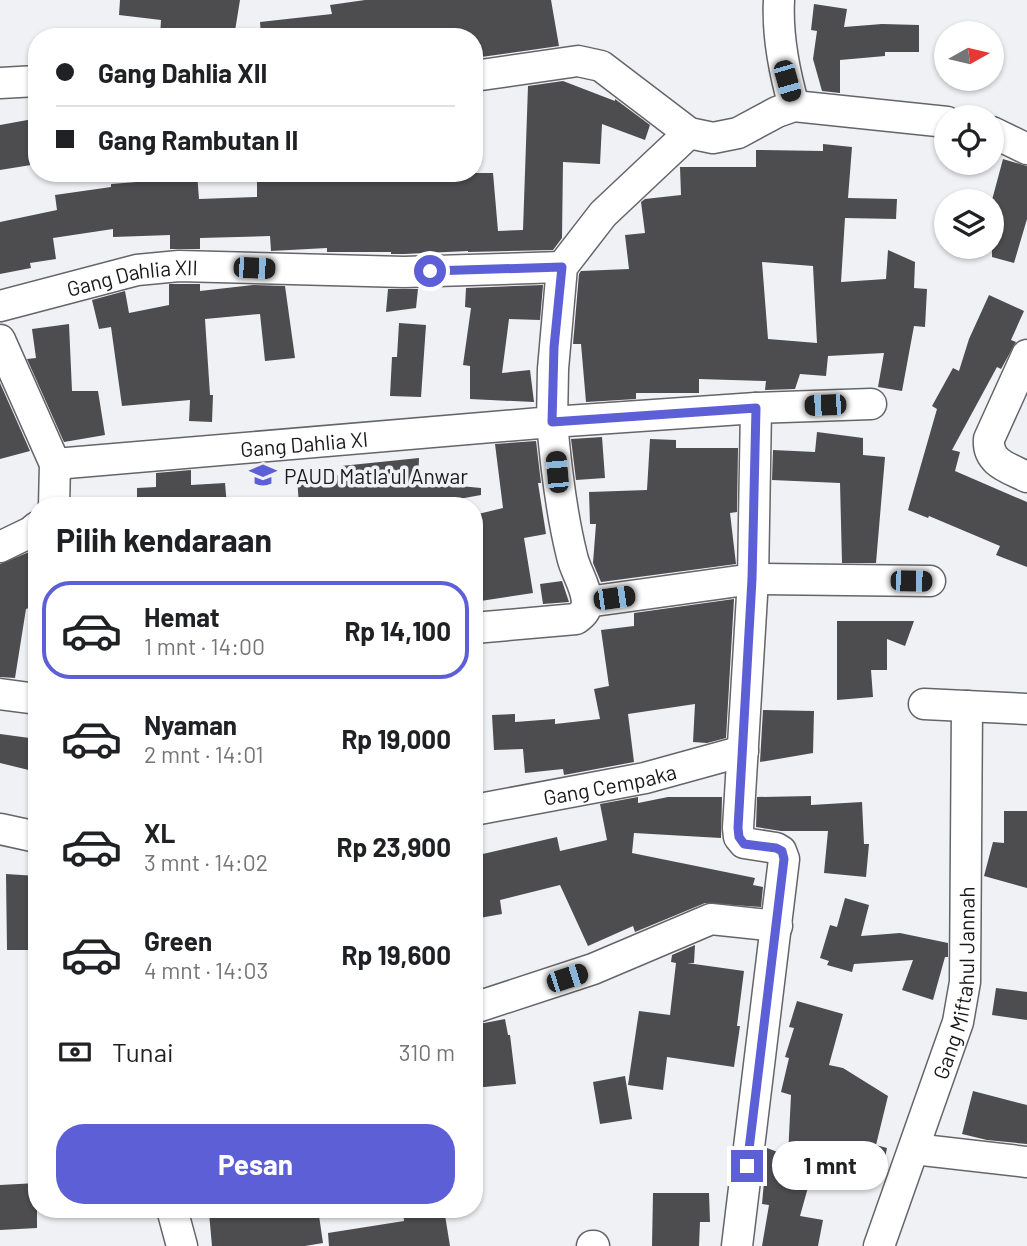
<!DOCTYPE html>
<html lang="id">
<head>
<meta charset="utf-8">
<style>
	body { margin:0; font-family:Barlow,sans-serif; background:#f2f2f2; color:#202124; height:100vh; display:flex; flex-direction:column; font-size:26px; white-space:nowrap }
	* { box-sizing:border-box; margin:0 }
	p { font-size:23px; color:#757577 }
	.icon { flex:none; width:38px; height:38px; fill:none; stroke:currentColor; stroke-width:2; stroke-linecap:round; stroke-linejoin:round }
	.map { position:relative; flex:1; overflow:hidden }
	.sheet { position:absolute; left:28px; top:497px; width:455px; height:721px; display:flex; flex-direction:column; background:#fff; border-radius:28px; box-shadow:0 2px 5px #0004 }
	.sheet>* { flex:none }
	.banner { position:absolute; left:28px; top:28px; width:455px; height:154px; border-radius:28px; box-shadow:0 2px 5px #0004; display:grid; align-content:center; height:154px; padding:0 28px; background:#fff }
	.needle { width:46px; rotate:82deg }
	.fabs { position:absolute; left:934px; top:21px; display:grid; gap:14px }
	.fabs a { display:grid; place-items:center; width:70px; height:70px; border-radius:50%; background:#fff; box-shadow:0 2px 5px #0004; font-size:35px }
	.end { position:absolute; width:32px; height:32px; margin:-16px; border:9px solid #5d5fd7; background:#fff; box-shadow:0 0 0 4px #fff }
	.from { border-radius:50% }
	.bubble { position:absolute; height:49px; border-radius:24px; background:#fff; box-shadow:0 2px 5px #0004; font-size:23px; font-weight:700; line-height:49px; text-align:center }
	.car { position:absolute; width:21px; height:42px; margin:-21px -10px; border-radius:9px; box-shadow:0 0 5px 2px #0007; background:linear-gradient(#222 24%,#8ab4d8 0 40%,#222 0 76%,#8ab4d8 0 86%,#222 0) }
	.banner b { display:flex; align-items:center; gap:24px; height:66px; font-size:26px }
	.banner b+b { border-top:2px solid #e0e0e0 }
	.banner i { width:18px; height:18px; background:#202124 }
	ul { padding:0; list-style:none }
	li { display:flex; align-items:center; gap:21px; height:98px; margin:0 14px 10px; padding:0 14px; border:4px solid transparent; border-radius:28px }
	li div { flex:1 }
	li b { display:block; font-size:26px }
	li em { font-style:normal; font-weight:700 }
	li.selected { border-color:#5d5fd7 }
	li>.icon { width:63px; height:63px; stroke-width:1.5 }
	h2 { padding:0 28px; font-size:32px; line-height:84px }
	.pay { display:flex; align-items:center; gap:18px; height:77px; padding:0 28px; font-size:26px }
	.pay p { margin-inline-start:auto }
	.primary-button { display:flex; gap:14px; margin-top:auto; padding:14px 28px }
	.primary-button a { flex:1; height:80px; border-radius:28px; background:#5d5fd7; color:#fff; font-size:28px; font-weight:700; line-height:80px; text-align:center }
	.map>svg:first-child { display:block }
</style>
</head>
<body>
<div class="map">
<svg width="1027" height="1246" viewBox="0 0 1027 1246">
	<rect width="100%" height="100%" fill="#f0f1f5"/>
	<path fill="#4d4d50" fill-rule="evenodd" d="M120,0H240L234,37H160L161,20L119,15Z
		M365,0H551L559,46L474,58V37H261L260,22L332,14L330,5Z
		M814,4L847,9L844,27L882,24L919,25V52H885V56L840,60V93L822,91L813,59L817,31L811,30Z
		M563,81L615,101V99L650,125L645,140L602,124L600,164L563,162L562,238L553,250L468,252V251L404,254H391V252H327V248L271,251L270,236L200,238V249H170V235L113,237V229L53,238L56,259L30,263L31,268L0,274V222L57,210L55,195L111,187V184L162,180V173H197L199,199L257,197V173H493L498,231L523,230L528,86Z
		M33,119L37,140V164L0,170V125Z
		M823,144L852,147L848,198L897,199L896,219L845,218L841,282L886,279L888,250L915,262L914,288L927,289L925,327L914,326L902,391L878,387L884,353L828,356L826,376L800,374L795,389L765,390L766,381L699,379V393H636V399L586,402L581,344H573L579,274L581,271L629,269L625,235L645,233L641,202L645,199L681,195L680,167H756V150L823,151ZM762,262L813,266L817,343L768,339Z
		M1003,159L1027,166V219L1014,263L992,257V200Z
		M169,284H200V291L253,285L285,286L295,358L265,361L260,314L205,319L210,395H213L212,422L189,421L190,400L122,406L111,327L99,329L92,300L125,291L129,313L169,305Z
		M543,285L540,320L509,319L502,373L530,370L534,402L470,399V366L463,365L471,308L465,307L466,288Z
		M388,289H418L416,308L386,312Z
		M989,295L1024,311L1011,340L1016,342L1001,369L997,367L952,450L960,452L955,471L1027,502V567L996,555L1000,546L929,516L928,518L908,510L937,409L932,406L953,368L959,371L969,339Z
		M399,323L426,325L421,397L390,396L392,357H397Z
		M69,324L72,391H98L105,435L64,442L27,359L36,358L32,329Z
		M0,383L30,451L0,459Z
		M817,432L863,438V455L885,457L876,563H842L840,483L772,480L773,450L815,452Z
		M602,437L605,478L576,480L571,439Z
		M650,439L676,440V448H738L737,512L730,513L736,564L601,582L593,563L596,524H590L589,492L647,490Z
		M536,441L541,483H538L546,534L524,538L533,593L474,602V557L482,556L474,515L503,508L495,444Z
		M419,458L418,482L481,488V495L420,506H408L407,500L343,506H299L297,476L342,475L341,466Z
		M191,470V485L225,483L227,506H137V488L156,487V473Z
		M34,550L37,560V605L26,609L15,678L0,677V564Z
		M562,581L569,602L543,604L540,584Z
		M734,599L726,738L707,743L693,742L695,704L628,714L634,762L564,775L563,769L525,773L523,749L494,750L492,715L515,714V722L555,719V724L600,719L594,689L609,686L601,630L634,626V613Z
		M837,621H914L905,646L887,639V670H871L873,697L837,700Z
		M763,710L814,711L813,753L760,762Z
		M0,734L37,739V772L0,763Z
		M811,796V805L862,802L864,844H869L866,877L824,873L828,831H781L756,827L757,797Z
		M638,797V803L668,797H722L721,838L634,833L632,853L755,878L753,885L763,887L761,907L705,903L635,932L633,926L588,946L560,885L500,900L502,914L474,919V856L557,837L560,851L607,840L600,804Z
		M1004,811H1027V888L984,876L993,842L1004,843Z
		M6,874L37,876V950H7Z
		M845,898L869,905L861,936L900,933L948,943V957H945L933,1000L902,990L913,960L854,964L852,972L827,965L829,961L820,958L830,925L837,927Z
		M695,945L694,963H687L744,971L737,1026H740L734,1067L667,1057L663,1090L628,1085L639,1011L670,1015L676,963L671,962L672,955Z
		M996,988L1027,992V1020L992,1015Z
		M797,1001L843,1014L829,1065L843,1068L888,1096L876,1145L887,1148L881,1178L862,1177L860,1183L812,1173L800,1216L823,1220L818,1246H762L769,1205L762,1204L767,1148L788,1156L791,1095L781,1092L789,1058L785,1057L794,1028L789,1027Z
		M505,1019L508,1035H510L516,1084L474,1088V1025Z
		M625,1076L632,1119L600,1124L593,1082Z
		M973,1091L1027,1105V1144L987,1140L962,1134Z
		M37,1183V1228L0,1230V1185Z
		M653,1193H709L710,1222H700L699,1246H652Z
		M221,1209H318L323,1243L305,1246H212L209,1213L222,1211Z
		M403,1209H444L450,1246H329L328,1233L404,1221Z"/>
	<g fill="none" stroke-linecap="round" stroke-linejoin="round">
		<g stroke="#656569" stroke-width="33">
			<g id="minor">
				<path d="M779,0C777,36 784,71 794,106"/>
				<path d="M474,76L578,61L601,66L689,133L713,138L738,133L777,112L794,106L947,122"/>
				<path d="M0,83L37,81"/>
				<path d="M992,132L1027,149"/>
				<path id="s1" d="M0,306L137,270L179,266L404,272L562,267"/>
				<path d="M0,340L55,464L54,506"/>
				<path d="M1027,355L989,439C987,463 1009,468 1027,477"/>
				<path d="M756,408L871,404"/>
				<path id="s2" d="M55,464L552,422L553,369L562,267L603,214L689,133"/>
				<path d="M0,547L31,532L37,527"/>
				<path d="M587,602L753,579L930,581"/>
				<path d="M474,628L576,619C582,615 587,610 587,602C586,585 575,571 572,556C561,512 556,468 552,422L756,408L753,579L738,828L739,837L744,843L776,848L781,851L784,859L737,1246"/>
				<path d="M0,694L37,699"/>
				<path d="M924,704L1027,709"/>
				<path id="s3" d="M474,810L645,778L743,751"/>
				<path d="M0,829L37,837"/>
				<path d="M474,1008L593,969L711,919L777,926"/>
				<path d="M914,1149L1027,1162"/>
				<path d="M172,1209L182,1246"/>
				<path d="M592,1246H594"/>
				<path id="s4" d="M879,1246L958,1022L965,982L967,706"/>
			</g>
		</g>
		<use href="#minor" stroke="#fff" stroke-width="30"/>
	</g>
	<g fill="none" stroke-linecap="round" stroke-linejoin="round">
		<path stroke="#5d5fd7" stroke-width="9" d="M430,271L562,267L554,347L552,422L756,408L752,579L738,828L739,837L744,844L776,848L782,851L784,859L747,1166"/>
	</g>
	<defs>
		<g id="school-bare" transform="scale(2.1)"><path d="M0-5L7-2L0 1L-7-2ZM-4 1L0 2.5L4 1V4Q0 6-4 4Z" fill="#5d5fd7" stroke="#f0f1f5" stroke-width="2.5" paint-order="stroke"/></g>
	</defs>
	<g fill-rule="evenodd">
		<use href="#school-bare" x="263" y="475"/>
	</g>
	<g text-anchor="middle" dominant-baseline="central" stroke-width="7" stroke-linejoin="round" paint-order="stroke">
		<g font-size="21" fill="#19191b" stroke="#f0f1f5">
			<text stroke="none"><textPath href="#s1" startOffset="136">Gang Dahlia XII</textPath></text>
			<text stroke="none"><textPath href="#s2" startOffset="250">Gang Dahlia XI</textPath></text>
			<text stroke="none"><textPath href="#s3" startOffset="138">Gang Cempaka</textPath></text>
			<text stroke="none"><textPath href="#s4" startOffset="276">Gang Miftahul Jannah</textPath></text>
		</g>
		<g font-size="21" fill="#19191b" stroke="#f0f1f5" text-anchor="start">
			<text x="284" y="475">PAUD Matla'ul Anwar</text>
		</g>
	</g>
</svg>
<div class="fabs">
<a><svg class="needle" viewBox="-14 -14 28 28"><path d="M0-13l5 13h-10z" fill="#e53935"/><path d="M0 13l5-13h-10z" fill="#757577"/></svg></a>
<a><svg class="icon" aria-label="locate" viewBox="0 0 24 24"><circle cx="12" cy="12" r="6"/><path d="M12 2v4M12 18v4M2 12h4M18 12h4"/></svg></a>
<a><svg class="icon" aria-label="layers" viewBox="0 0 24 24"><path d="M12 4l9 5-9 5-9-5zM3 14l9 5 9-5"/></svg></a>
</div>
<i class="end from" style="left:430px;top:271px"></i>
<i class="end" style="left:747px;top:1166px"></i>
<div class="bubble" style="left:772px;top:1141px;width:116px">1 mnt</div>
<i class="car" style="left:787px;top:81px;rotate:164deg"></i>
<i class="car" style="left:254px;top:268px;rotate:92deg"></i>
<i class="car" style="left:825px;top:405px;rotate:268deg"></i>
<i class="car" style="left:557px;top:472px;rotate:355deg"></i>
<i class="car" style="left:911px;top:581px;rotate:91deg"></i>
<i class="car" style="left:614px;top:598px;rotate:82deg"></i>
<i class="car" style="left:567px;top:978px;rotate:72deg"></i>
<div class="banner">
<b><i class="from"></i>Gang Dahlia XII</b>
<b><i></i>Gang Rambutan II</b>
</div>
<section class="sheet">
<h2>Pilih kendaraan</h2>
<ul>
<li class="selected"><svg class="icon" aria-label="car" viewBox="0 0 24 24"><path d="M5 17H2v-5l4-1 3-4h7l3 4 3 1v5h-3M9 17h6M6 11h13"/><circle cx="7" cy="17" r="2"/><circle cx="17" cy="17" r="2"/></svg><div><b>Hemat</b><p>1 mnt · 14:00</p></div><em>Rp 14,100</em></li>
<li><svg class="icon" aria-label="car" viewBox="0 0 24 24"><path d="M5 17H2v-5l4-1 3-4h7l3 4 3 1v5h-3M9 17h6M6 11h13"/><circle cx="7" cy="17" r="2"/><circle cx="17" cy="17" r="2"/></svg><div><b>Nyaman</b><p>2 mnt · 14:01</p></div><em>Rp 19,000</em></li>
<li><svg class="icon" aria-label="car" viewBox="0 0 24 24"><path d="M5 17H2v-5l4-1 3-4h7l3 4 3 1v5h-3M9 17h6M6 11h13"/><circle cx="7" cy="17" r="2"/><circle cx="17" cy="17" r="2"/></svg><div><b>XL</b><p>3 mnt · 14:02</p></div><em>Rp 23,900</em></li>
<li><svg class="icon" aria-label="car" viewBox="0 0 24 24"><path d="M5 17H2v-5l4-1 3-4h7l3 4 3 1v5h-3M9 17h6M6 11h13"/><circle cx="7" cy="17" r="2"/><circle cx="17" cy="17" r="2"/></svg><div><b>Green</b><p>4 mnt · 14:03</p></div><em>Rp 19,600</em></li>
</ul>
<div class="pay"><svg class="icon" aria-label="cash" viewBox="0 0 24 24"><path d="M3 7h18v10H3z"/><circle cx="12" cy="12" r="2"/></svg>Tunai<p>310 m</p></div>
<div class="primary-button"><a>Pesan</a></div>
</section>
</div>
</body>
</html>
